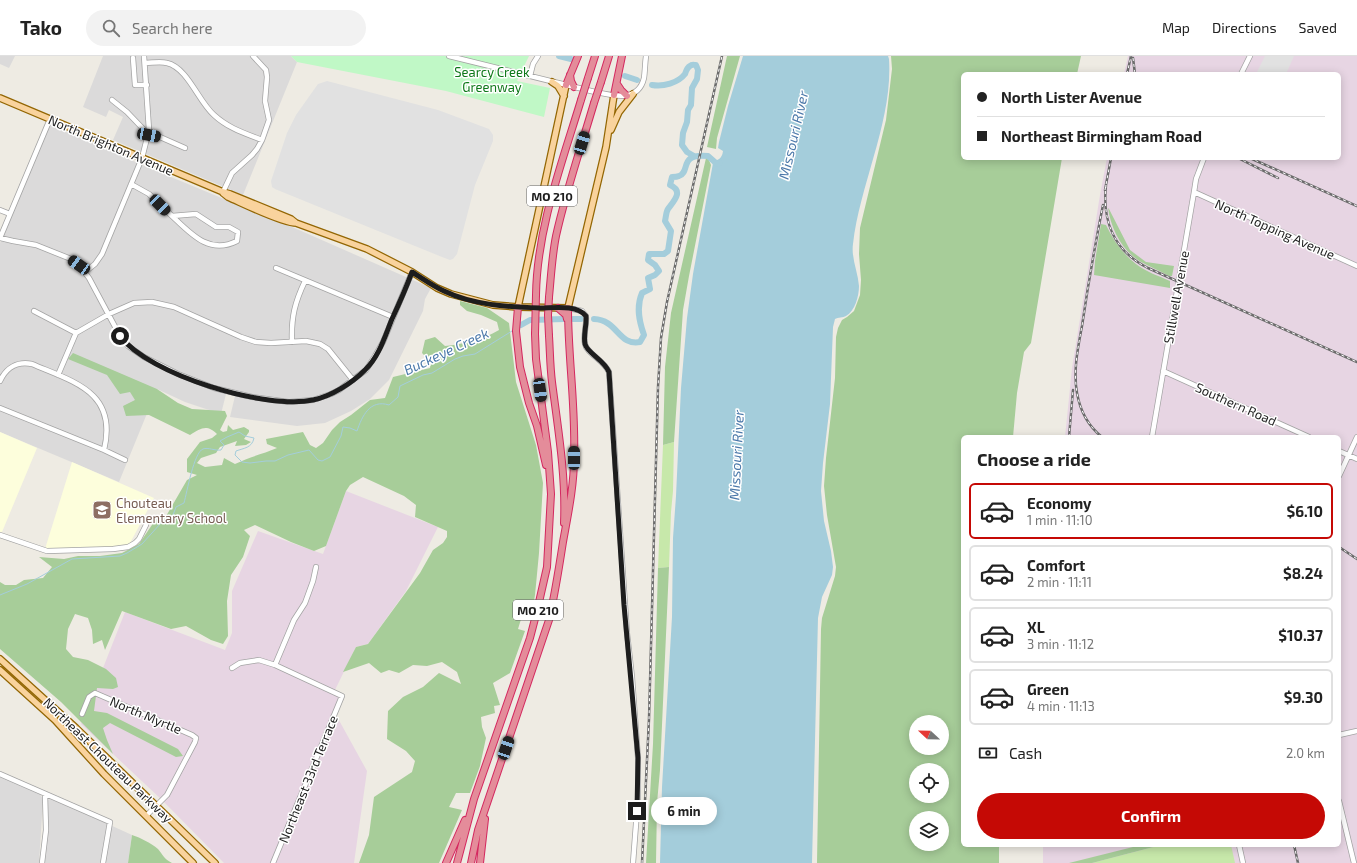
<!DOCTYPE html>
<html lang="en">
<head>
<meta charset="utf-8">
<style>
	body { margin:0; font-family:"Exo 2",sans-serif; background:#f2f2f2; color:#222; height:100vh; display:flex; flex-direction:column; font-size:15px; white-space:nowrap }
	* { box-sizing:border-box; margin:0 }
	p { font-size:13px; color:#767676 }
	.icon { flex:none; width:22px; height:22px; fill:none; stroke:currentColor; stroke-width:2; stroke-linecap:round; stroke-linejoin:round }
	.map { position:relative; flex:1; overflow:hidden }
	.side { position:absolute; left:961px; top:379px; width:380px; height:412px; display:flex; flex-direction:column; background:#fff; border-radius:6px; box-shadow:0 2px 10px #0003 }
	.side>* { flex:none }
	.top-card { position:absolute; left:961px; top:16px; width:380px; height:88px; border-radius:6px; box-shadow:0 2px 10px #0003; display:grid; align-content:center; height:88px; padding:0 16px; background:#fff }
	.needle { width:26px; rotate:292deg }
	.buttons { position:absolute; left:909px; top:659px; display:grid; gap:8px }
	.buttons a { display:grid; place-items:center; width:40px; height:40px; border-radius:50%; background:#fff; box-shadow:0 2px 10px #0003; font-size:20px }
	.end { position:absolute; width:18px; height:18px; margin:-9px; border:5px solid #1d1d1d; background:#fff; box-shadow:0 0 0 2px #fff }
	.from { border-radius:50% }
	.bubble { position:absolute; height:28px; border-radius:14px; background:#fff; box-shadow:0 2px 10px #0003; font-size:13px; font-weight:700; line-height:28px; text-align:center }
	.car { position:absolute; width:12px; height:24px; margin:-12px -6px; border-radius:5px; box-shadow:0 0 3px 1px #0007; background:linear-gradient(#222 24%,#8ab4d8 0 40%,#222 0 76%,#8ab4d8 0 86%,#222 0) }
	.top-card b { display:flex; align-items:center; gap:14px; height:38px; font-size:15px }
	.top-card b+b { border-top:1px solid #e0e0e0 }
	.top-card i { width:10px; height:10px; background:#222 }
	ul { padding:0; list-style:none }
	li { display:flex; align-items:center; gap:12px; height:56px; margin:0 8px 6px; padding:0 8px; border:2px solid #e0e0e0; border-radius:6px }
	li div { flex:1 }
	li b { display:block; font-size:15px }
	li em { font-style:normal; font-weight:700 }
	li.active { border-color:#c50905 }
	li>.icon { width:36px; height:36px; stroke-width:1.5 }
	h2 { padding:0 16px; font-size:18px; line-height:48px }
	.pay { display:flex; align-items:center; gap:10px; height:44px; padding:0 16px; font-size:15px }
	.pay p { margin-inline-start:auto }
	.cta { display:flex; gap:8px; margin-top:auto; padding:8px 16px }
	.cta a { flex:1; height:46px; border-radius:24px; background:#c50905; color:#fff; font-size:16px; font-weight:700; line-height:46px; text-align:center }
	header { display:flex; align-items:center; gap:24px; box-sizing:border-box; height:56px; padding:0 20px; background:#fff; border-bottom:1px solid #e0e0e0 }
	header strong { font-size:19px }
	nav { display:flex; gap:22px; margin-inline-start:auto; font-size:14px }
	.search { width:280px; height:36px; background:#f2f2f2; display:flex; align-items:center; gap:10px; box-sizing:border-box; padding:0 14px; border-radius:22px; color:#767676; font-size:15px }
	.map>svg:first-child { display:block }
</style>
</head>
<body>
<header>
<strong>Tako</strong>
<div class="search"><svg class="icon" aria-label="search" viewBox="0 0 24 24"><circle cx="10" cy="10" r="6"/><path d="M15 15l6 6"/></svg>Search here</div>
<nav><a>Map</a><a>Directions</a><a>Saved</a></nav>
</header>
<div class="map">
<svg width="1357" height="807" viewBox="0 0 1357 807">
	<rect width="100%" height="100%" fill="#eeebe3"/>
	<path fill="#dbdada" d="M0,0H15L9,12L0,8Z
		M103,0H291L297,6L243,139L113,84L123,61L109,54L106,61L83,51Z
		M50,69L138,107L103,191L107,193L142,109L299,174L431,232L425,243L423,255L389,324L370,343L351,355L325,367L297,370L230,361L235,340L226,338L221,358L185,346L157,333L119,426L0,376V187Z
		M0,720L39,737L43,743L39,807H0Z
		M51,742L132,779L128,807H43L48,744Z"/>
	<path fill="#e7d5e3" d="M1128,0H1357V807H1043V789H1339V381H1065L1072,312L1100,139L1107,102H1339V18H1124Z
		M346,435L438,471L406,535L368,588L356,591L334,636L342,640L335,657L367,715L354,807H224L162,744L81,668L125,556L225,594L232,577V535L258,475L323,498Z"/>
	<path fill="#fdfedc" d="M0,376L37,392L2,476H0Z
		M72,406L154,442L128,491L74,495L45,493Z"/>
	<path fill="#c7e8aa" d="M674,386L673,435L671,456L669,511L658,512L663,389Z
		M1161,789H1231L1235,807H1092Z"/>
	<path fill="#a7cd99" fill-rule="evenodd" d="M727,0H740L717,82L716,93L707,91Z
		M891,0H1081L1077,18H963V102H1062L1031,287L1024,296L1017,337L1013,381H963V789H999V807H817L821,573L822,562L835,520L836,511L827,459L824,430L826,402L835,322L836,281L838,272L842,264L847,261L854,255L860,239L861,224L859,198L860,172L886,64L892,13ZM916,666H942V692H916ZM916,714H942V740H916ZM916,762H942V788H916Z
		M706,102H708L711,109L689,220L683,254L674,386L663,389L665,311L671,257Z
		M1108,152L1109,153L1130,194L1146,206L1174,210L1172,220H1169C1160,215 1150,211 1141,206C1122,195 1111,173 1108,152Z
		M1101,168L1106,169C1113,184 1123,198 1136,208C1146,216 1159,220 1170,225V232L1094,219L1095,205Z
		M460,245L487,252L509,267L516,326L536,389L543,427L539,497L535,539L532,557L522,560L518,573L525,575L510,617L493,627L500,649L494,650L495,657L481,661L482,671L486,682L480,710L470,737H456L449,751L462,754L439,807H359L369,779L374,741L412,716L415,705L406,695L387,683L388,655L403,641L423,631L439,617L461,628L457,616L442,606L427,610L413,609L399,617L389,614L381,617L369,607L343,616L356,591L368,588L420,517L433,494L443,487L447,481V475L415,461L416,449L404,440L363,421L350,429L346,435L326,490L314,495L291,486L255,469L244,474L250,480L243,501L231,519L227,545L228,580L223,588L211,584L186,570L171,573L122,555L105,594L102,584L93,588L92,574L88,562L75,558L68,573L66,593L73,601L88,604L106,613L116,622L118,631L113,633L97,632L94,655L107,657L178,693L183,700L176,701L110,667L103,672L107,684L113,698L61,646L0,593V526L5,529H16L24,524L43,522L52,511L39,501L64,503L78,500H100L122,497L139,488L156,463L165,462L187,424L197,419L187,416V403L200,386L212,382L217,378C207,368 201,372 190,379L149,359L126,360L123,350L135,344L130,336L120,338L107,319L68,303L73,297L157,333L178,347L192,353L225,355L227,360L220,374L223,376L227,375L228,369L233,374L244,371L249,374V376L244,383L251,386L246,389L235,390L237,385L220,391L216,397L201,402L197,407L205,411L222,409L224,402L235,408C249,401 263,398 277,392L267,388L266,383L303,376L310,389L316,392L323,387L332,374L340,366L351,359L370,344L385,342L393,321L430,312L431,306L422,297L425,284L435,281L445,290C464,288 482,284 499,274L497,266L481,259L467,255L460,249Z
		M669,511L660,714L657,747L656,807H646L653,688L658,512Z
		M132,779C141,782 151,787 158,793C164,800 163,802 172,807H128Z
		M1141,789H1161L1092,807H1069Z"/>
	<path fill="#c0f8c6" d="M291,0H529L517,25L550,32L544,61L446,35L297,6Z"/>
	<path fill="#e1e1e1" d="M1265,0H1294L1286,18H1256Z
		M327,25L438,54L489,73L493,79V85L475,129L457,198L453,203L450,204L442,201L275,133L272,131L271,125L287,77L296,59L318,28Z"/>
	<path fill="#a4cddb" d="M743,0H888L889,3C893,65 860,127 853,188C851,202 858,216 859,230C859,240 855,255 846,260C843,262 838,261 835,263L833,271L830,348L823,407L821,435L824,465L831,495L833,511L832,519L822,541L818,562L812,807H660L662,731L672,561L673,482L676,440L681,332L687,262L693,218L713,107C717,103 722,104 723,95L718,92L719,86L728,50Z"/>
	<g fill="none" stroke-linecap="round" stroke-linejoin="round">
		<path stroke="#a4cddb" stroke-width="1" d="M0,539L27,528L72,503L120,500L127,497L142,488L161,467L173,459L176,451L184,447C187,436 194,396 203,393C208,391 215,395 221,394L224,389L220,385L227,381L239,376L245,380L254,382C252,392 244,392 236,395L235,399L242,406L250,407L266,405H275L288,399L309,394L318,404L322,405L330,401L341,380L343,371L350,372L357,375C362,360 370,343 389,349L398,341L400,330L423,319L432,317L455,303L463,300L475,298L512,275"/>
		<path stroke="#a4cddb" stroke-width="6" d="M559,0L571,3
			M625,20L637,24
			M652,29C663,31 678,27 685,18C686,15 688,11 690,10C692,8 694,9 696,9L698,14L697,23L692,32L691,49L688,54L687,66L683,77L682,89L687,96L694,100
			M573,263H581
			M594,263C618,264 618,290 640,286L644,279C639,265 636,251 642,237L650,233L648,222L655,219L659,215L655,209L648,204L649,198H664L668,195L671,175L665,165C666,161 666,156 668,153C674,145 684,135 670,129L672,121C675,121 677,121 679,120C691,116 678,97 708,100L717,108L720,107
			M521,269L530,264L564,263"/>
		<g stroke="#a4a4a4" stroke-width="6">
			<path id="minor" d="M449,0L591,35C610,39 638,48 644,22C645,15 645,7 646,0
				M133,2L135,29H147
				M146,7C152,7 160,5 167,7C188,12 198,45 214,59C228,72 244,77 262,84
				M1241,18L1250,0
				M530,20L533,8L538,0
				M112,44L127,56L149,79L160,81L185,92
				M131,128L149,138L172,160
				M223,136L232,117L252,99L257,93L262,84L269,64L265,45L267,21L266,14L253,0
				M1194,136L1357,210
				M0,154L10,158
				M196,158L216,171H229L238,176L237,185C209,199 191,178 172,160Z
				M0,182L13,185L36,189L71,203L79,209L89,222L120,280L128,290L144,301L178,318L214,332L252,341L289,346L313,344L331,338L339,334L366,314L375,300L383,286L412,216
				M0,182L50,63
				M276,212L393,261
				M85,216L95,208L102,198L142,102L149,74L144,0
				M568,252L582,255L586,260C587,269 583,279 585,288C587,298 604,304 609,316L627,577L632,621L638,702V742L633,807
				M34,255L76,277
				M292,286C291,261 295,246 305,225
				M1163,315L1309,381
				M58,319L76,277L109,258L134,247L152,246L174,251L241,281L256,286L271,287L306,285L320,288L328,293L353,324
				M0,325C6,312 17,305 32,308C74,326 118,336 104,394
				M0,352L104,394L125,404
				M1152,381L1194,136L1196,123L1204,102
				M1339,395L1357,403
				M1339,420L1357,381
				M0,479L47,495L113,493L128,491L135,487L139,483L146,469
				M275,609L294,564L305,547L313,525L316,511
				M232,612L240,607L259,604L275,609L342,640L273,807
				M82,658L89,641L95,637L192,679L196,682L195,686L167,739L146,760
				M1339,679L1357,675
				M0,718L110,766L103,807
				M1339,745L1354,807
				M1239,789L1243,807
				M42,807L46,774L45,738"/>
		</g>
		<g stroke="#936603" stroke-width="8">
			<path id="major" d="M552,26L558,30L564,40
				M0,42L223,136L230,138L291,163L296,167L367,193L412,216L437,232L451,238L493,249L518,251L568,252L606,91L614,39
				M611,74L619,56L633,38
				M223,137L228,141C242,147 282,167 296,167
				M518,251L566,29
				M0,603L76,672L215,807
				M0,614L55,664L104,718L193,807"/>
		</g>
		<g stroke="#d4285f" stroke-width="8">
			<path id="highway" d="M570,19L571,25L574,31
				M588,22L595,0
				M601,26L609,0
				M617,28L621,34L627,40
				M566,29L578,0
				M614,39L622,0
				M536,239C537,172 562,107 581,44
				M549,241C551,221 552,200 556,180C566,135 581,91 594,47
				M518,251L516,275L520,311L529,347L537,370L546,409
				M558,252L566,259L567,263
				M549,280C550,295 550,310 552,326C558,373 566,419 564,467
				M446,807L465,764
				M457,807L474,743L530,582L537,555L547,511L551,438L548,396L536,303L535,278
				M471,807L478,774L549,564C555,538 559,512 563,486C568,458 574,430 574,402C576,352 568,302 568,252
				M480,807L485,763"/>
		</g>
		<use href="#minor" stroke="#fff" stroke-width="4.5"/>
		<use href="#major" stroke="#f9d39d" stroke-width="5.5"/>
		<use href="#highway" stroke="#e48c9a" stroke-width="6"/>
		<g stroke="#6b6b6b" stroke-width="2.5">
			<path id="rail" d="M1133,2L1135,18
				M1127,18L1131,0
				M1238,102L1278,122
				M1250,102L1357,150
				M1106,129C1102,165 1114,195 1148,212L1357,306
				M1105,134L1111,102
				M1069,381L1073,334
				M1102,381C1088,370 1080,354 1077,337C1073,315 1078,291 1082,270C1088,229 1095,189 1103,149
				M1339,491L1357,503
				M1294,789L1298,807
				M642,807L649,663L658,331L661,282L667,246L722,0"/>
		</g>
		<use href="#rail" stroke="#fff" stroke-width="1" stroke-dasharray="3" stroke-linecap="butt"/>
		<g stroke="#d4285f" stroke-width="8" stroke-linecap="butt">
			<path id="highway-bridge" d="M581,44L588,22
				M594,47L601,26
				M535,278L536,239
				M549,280L548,259L549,241"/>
		</g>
		<use href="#highway-bridge" stroke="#e48c9a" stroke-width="6"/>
	</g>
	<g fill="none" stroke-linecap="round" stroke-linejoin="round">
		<path stroke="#1d1d1d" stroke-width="5" d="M120,280C149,319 266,354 313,344C332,340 352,327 365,314C379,301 385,280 392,263C399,248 406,232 412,216C422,222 433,230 444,235C473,249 507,251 540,252C553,252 577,248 586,260C587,269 583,279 585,288C587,297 604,304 609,316L624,549L638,702L637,755"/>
	</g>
	<defs>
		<g id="school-square" transform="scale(1)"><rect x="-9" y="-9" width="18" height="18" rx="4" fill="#8d6e63" stroke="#fff"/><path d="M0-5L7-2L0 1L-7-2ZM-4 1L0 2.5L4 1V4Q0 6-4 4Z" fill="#fff"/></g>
	</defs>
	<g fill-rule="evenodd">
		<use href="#school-square" x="102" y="454"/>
	</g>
	<g text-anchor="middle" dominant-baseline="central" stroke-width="3" stroke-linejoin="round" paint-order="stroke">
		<g fill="#fff" stroke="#616161" stroke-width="1">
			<rect x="527" y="130" width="50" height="20" rx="3"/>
			<rect x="513" y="544" width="50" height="20" rx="3"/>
		</g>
		<g font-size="12" font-weight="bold" fill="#1d1d1d">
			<text x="552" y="140">MO 210</text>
			<text x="538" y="554">MO 210</text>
		</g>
		<g font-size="13" fill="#0e7819" stroke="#fff">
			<text x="492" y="16">Searcy Creek<tspan x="492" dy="15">Greenway</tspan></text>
		</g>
		<g font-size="13" fill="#1d1d1d" stroke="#fff">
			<text transform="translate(111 89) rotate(23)">North Brighton Avenue</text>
			<text transform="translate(1275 173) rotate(24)">North Topping Avenue</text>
			<text transform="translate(1176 241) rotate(-80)">Stillwell Avenue</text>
			<text transform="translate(1236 348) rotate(24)">Southern Road</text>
			<text transform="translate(146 659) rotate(23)">North Myrtle</text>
			<text transform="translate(108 704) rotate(44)">Northeast Chouteau Parkway</text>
			<text transform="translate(308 723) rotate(-68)">Northeast 33rd Terrace</text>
		</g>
		<g font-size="13" fill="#785e54" stroke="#fff" text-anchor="start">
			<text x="116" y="447">Chouteau<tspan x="116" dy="15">Elementary School</tspan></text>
		</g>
		<g font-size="14" font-style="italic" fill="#4c79aa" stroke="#fff">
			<text transform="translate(793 79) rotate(-77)">Missouri River</text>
			<text transform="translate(446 295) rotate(-25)">Buckeye Creek</text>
			<text transform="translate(736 399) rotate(-87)">Missouri River</text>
		</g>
	</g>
</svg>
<div class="buttons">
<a><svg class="needle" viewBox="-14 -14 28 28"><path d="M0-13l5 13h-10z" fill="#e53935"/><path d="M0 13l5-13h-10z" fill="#767676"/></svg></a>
<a><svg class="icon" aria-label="locate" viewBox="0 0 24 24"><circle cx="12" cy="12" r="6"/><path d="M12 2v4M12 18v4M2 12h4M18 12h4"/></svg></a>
<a><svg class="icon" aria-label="layers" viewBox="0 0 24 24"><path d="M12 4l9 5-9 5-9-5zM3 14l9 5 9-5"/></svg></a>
</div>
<i class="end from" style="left:120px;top:280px"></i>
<i class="end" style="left:637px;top:755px"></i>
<div class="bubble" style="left:651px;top:741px;width:66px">6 min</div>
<i class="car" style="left:149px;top:79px;rotate:101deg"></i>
<i class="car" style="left:582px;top:87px;rotate:17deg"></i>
<i class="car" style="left:160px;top:149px;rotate:135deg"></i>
<i class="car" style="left:79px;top:209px;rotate:305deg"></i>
<i class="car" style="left:540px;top:334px;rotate:172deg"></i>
<i class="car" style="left:574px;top:402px;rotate:0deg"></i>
<i class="car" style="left:506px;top:692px;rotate:19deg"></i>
<div class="top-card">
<b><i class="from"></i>North Lister Avenue</b>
<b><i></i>Northeast Birmingham Road</b>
</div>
<section class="side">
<h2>Choose a ride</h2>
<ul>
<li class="active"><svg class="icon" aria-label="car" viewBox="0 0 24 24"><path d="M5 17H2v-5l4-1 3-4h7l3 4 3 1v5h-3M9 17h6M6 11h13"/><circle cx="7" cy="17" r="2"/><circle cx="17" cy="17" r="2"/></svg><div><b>Economy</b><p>1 min · 11:10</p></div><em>$6.10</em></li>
<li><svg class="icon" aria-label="car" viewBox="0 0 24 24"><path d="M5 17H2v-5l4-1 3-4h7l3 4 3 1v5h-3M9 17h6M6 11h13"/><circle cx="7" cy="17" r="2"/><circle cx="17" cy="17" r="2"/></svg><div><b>Comfort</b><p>2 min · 11:11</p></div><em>$8.24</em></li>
<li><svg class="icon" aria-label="car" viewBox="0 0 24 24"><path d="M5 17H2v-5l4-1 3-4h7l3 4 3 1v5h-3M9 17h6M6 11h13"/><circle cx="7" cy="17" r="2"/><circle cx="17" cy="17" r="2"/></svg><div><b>XL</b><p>3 min · 11:12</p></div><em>$10.37</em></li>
<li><svg class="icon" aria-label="car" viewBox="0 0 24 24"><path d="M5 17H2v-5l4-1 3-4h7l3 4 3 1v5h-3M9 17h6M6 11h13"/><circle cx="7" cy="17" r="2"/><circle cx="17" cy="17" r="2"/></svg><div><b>Green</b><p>4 min · 11:13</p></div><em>$9.30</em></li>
</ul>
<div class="pay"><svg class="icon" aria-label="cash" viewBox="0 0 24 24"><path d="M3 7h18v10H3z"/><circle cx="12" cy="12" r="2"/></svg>Cash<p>2.0 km</p></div>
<div class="cta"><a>Confirm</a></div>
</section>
</div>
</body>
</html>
